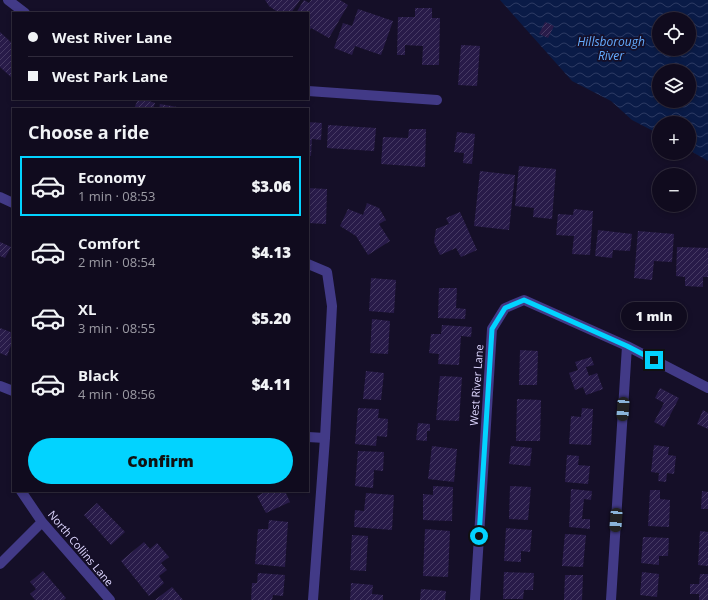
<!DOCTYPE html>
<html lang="en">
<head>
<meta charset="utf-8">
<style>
	body { margin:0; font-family:"Open Sans",sans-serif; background:#191427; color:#f1f3f6; height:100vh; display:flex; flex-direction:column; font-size:15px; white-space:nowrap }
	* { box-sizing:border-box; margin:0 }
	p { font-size:13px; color:#9c9ba4 }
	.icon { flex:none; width:22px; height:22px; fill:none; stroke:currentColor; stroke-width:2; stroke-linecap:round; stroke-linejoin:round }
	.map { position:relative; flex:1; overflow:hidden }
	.panel { position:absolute; left:12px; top:108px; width:297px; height:384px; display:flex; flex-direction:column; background:#100b1e; border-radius:0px; box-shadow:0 2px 6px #0003,0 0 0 1px #302b3c }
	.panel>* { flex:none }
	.top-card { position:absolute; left:12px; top:12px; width:297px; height:88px; border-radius:0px; box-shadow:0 2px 6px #0003,0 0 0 1px #302b3c; display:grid; align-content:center; height:88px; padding:0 16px; background:#100b1e }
	.controls { position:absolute; left:652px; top:12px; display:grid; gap:8px }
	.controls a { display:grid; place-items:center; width:44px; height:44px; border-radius:50%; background:#100b1e; box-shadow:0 2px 6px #0003,0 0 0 1px #302b3c; font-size:20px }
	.end { position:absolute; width:18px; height:18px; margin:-9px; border:5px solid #02d3ff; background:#111; box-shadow:0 0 0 2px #111 }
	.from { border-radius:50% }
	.bubble { position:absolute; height:28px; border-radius:14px; background:#100b1e; box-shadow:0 2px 6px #0003,0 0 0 1px #302b3c; font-size:13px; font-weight:800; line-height:28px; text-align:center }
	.car { position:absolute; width:12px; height:24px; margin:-12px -6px; border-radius:5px; box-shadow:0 0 3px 1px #0007; background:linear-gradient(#222 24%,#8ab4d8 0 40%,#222 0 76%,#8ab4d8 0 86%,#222 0) }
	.top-card b { display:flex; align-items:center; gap:14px; height:38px; font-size:15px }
	.top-card b+b { border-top:1px solid #302b3c }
	.top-card i { width:10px; height:10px; background:#f1f3f6 }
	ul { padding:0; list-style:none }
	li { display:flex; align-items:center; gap:12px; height:60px; margin:0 8px 6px; padding:0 8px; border:2px solid transparent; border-radius:0px }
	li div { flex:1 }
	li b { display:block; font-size:15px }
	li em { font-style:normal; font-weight:800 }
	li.current { border-color:#02d3ff }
	li>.icon { width:36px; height:36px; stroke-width:1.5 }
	h2 { padding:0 16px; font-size:18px; line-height:48px }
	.action { display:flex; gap:8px; margin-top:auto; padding:8px 16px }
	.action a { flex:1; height:46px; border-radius:24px; background:#02d3ff; color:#111; font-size:16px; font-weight:800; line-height:46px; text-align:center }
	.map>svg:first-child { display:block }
</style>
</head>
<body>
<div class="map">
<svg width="708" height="600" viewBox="0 0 708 600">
	<defs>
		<pattern id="water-waves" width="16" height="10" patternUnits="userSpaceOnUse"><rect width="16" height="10" fill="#0a1b47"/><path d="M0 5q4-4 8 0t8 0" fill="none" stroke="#2d3b63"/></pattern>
		<pattern id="building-hatch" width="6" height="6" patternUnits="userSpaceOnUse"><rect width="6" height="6" fill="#281b49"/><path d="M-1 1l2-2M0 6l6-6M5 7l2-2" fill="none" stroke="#473b64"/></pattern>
	</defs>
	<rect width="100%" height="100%" fill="#150f28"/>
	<path fill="url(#water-waves)" fill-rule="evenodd" d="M500,0H708V161L689,150V123H659V134L632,120L611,101L572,81ZM659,19H689V49H659ZM659,71H689V101H659Z"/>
	<path fill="url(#building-hatch)" d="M265,0H300L291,13H279L269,6Z
		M304,0L309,3L311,0H340L348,5L329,38L311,28L308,34V13H296Z
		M415,8H432V18H440L439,65H422L423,46L405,45V55H397L398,17H415Z
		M358,9L393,21L381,55L355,46L352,55L334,48L343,23L352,26Z
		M545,22L554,26L548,38L539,34Z
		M0,32L13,44V79L0,67Z
		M461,45L480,46L477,86L458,85Z
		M138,99H143L155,103L153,109H134Z
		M160,104L177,107L176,109H159Z
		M308,122L322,123L321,140L312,139L311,156H308Z
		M328,125L376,128L374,151L327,148Z
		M409,129H426L425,167L381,164L383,137L408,138Z
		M457,132L475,134L472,164L463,163L464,153L454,152Z
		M519,166L556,169L552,219L533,217L534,208L515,206Z
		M480,171L515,175L509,230L474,226Z
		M308,188L327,189L326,224L308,223Z
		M367,203L379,208L386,220L379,224L390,241L368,255L356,236L340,226L348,209L363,215Z
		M574,209L593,211L590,255L572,254L574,236L556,235L558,214L573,215Z
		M460,212L477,250L461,257L456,248L440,255L434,242L436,229L449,224L446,218Z
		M598,230L632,234L630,251L613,250L612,258L595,256Z
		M638,231L674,234L672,262L654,261L652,280L634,278Z
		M0,242L11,247L5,258L0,256Z
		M677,247L708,248V277H703V287L685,286V277L676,276Z
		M371,278L396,280L394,313L369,311Z
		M439,288H457L456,308L466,309L465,319L438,318Z
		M372,319L390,321L388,354L370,353Z
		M442,325L472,327L471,337L461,336L459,365L438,364L439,354L429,353L431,334H441Z
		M0,328L13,333V340L7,356L0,353Z
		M520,350L538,351L537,385H519Z
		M591,357L594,365L586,367L589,376L597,373L603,389L586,395L583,387L575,390L569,373L578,370L575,362Z
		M366,371L384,373L381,400L363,399Z
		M440,376L462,377L459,421L436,420Z
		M660,388L679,398L664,427L654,422L664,403L655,398Z
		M517,399L541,400L540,441H516Z
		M358,408L379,409L378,418L388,419L387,437L377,436L376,446L355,444Z
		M582,408L593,409L591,445L569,444L571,416L581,417Z
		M703,410L708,413V429L697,424Z
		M418,423L430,424V431H427V441L416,440Z
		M654,445L669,447L668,455L676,456L674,474L667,473L666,482L658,481L659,473L651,472Z
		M432,446L457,449L454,482L428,479Z
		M511,446L532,448L530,466L509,464Z
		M358,451L384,452L383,471L374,470L373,488L355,486Z
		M567,455L579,456L578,465L590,466L588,484L565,482Z
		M433,486L453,487L452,521L423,520V494L433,495Z
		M510,486L531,487L528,520L509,519Z
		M571,489L592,491L591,500L584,499L582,519H590V529L569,527Z
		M650,490H660V499L670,500L669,527L648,526Z
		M262,491H285L290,502L266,513L257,496L263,493Z
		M702,491L708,492V509H701Z
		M366,493L394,495L392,530L354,527L355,510L364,511Z
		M97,503L125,532L111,545L84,515Z
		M269,520L288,522L285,567L255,564L258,529H268Z
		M506,528L532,530L530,552L521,551V562L504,561Z
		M425,529L450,531L448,577L423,576Z
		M700,531L708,532V566L698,565Z
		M565,534L586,535L583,567L562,566Z
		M352,535L368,536L366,571L350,570Z
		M643,537L669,538L668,556H659V565L641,563Z
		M144,542L150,549L157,543L169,557L161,563L167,570L159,576L164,583L149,596L121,561Z
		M43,571L66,598L64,600H35L30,594L36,589L30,582Z
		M504,572L534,573L533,590H524L523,599H503Z
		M642,572L659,574L657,597L640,595Z
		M258,573L285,575L283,596L273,595L272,600H251L252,583H257Z
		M700,574H708V600H699V594H690V584H699Z
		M565,575H583L582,600H564Z
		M351,583L373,585L372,594L383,595V600H350Z
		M172,587L183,600H155Z
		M421,589L446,591L445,600H420Z"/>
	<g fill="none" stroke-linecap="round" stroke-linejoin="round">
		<path stroke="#423a87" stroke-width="10" d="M8,0L25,13
			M308,91L437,100
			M0,197L13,203
			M308,264L327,272L332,306L325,438L313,600
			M0,386L13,391
			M308,437L325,438
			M21,491L42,522L110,600
			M0,564L42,522
			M475,600L492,329L505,308L524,300L627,346L708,388
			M611,600L627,346"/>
	</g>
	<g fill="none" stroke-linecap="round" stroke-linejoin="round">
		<path stroke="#02d3ff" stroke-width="5" d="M479,536L492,329L505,308L524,300L627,346L654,360"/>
	</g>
	<g text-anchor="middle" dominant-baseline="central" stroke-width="3.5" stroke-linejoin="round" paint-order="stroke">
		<g font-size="11" fill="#ded6ff" stroke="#150f28">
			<text transform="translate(476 385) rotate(-86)">West River Lane</text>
			<text transform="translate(81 548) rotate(50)">North Collins Lane</text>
		</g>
		<g font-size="12" font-style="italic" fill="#64acff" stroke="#150f28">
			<text x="611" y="41">Hillsborough<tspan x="611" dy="14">River</tspan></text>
		</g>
	</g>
</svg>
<div class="controls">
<a><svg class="icon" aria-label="locate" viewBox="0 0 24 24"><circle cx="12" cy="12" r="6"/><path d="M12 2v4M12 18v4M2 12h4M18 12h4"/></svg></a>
<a><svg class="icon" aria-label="layers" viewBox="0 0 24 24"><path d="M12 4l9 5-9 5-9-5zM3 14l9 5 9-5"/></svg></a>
<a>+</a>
<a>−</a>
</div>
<i class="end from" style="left:479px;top:536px"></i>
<i class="end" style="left:654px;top:360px"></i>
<div class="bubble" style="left:621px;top:302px;width:66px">1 min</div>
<i class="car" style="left:623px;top:409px;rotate:184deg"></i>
<i class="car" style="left:616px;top:520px;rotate:184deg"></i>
<div class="top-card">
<b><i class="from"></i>West River Lane</b>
<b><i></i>West Park Lane</b>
</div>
<section class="panel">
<h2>Choose a ride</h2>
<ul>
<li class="current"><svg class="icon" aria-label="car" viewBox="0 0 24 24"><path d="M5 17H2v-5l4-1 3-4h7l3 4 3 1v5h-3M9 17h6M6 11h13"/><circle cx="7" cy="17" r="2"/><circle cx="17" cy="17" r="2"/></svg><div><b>Economy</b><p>1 min · 08:53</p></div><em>$3.06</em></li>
<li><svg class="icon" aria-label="car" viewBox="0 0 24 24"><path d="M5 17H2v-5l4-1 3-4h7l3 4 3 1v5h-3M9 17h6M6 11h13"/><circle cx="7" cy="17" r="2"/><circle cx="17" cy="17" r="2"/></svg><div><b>Comfort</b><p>2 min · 08:54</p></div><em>$4.13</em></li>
<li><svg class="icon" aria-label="car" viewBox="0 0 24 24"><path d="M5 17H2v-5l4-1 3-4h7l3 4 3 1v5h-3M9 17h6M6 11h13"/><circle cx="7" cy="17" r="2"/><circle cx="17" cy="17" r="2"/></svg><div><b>XL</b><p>3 min · 08:55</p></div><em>$5.20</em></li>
<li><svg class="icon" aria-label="car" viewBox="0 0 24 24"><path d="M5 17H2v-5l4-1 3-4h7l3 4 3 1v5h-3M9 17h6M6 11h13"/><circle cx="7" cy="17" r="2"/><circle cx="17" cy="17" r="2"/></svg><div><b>Black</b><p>4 min · 08:56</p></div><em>$4.11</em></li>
</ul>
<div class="action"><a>Confirm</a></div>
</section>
</div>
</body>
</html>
